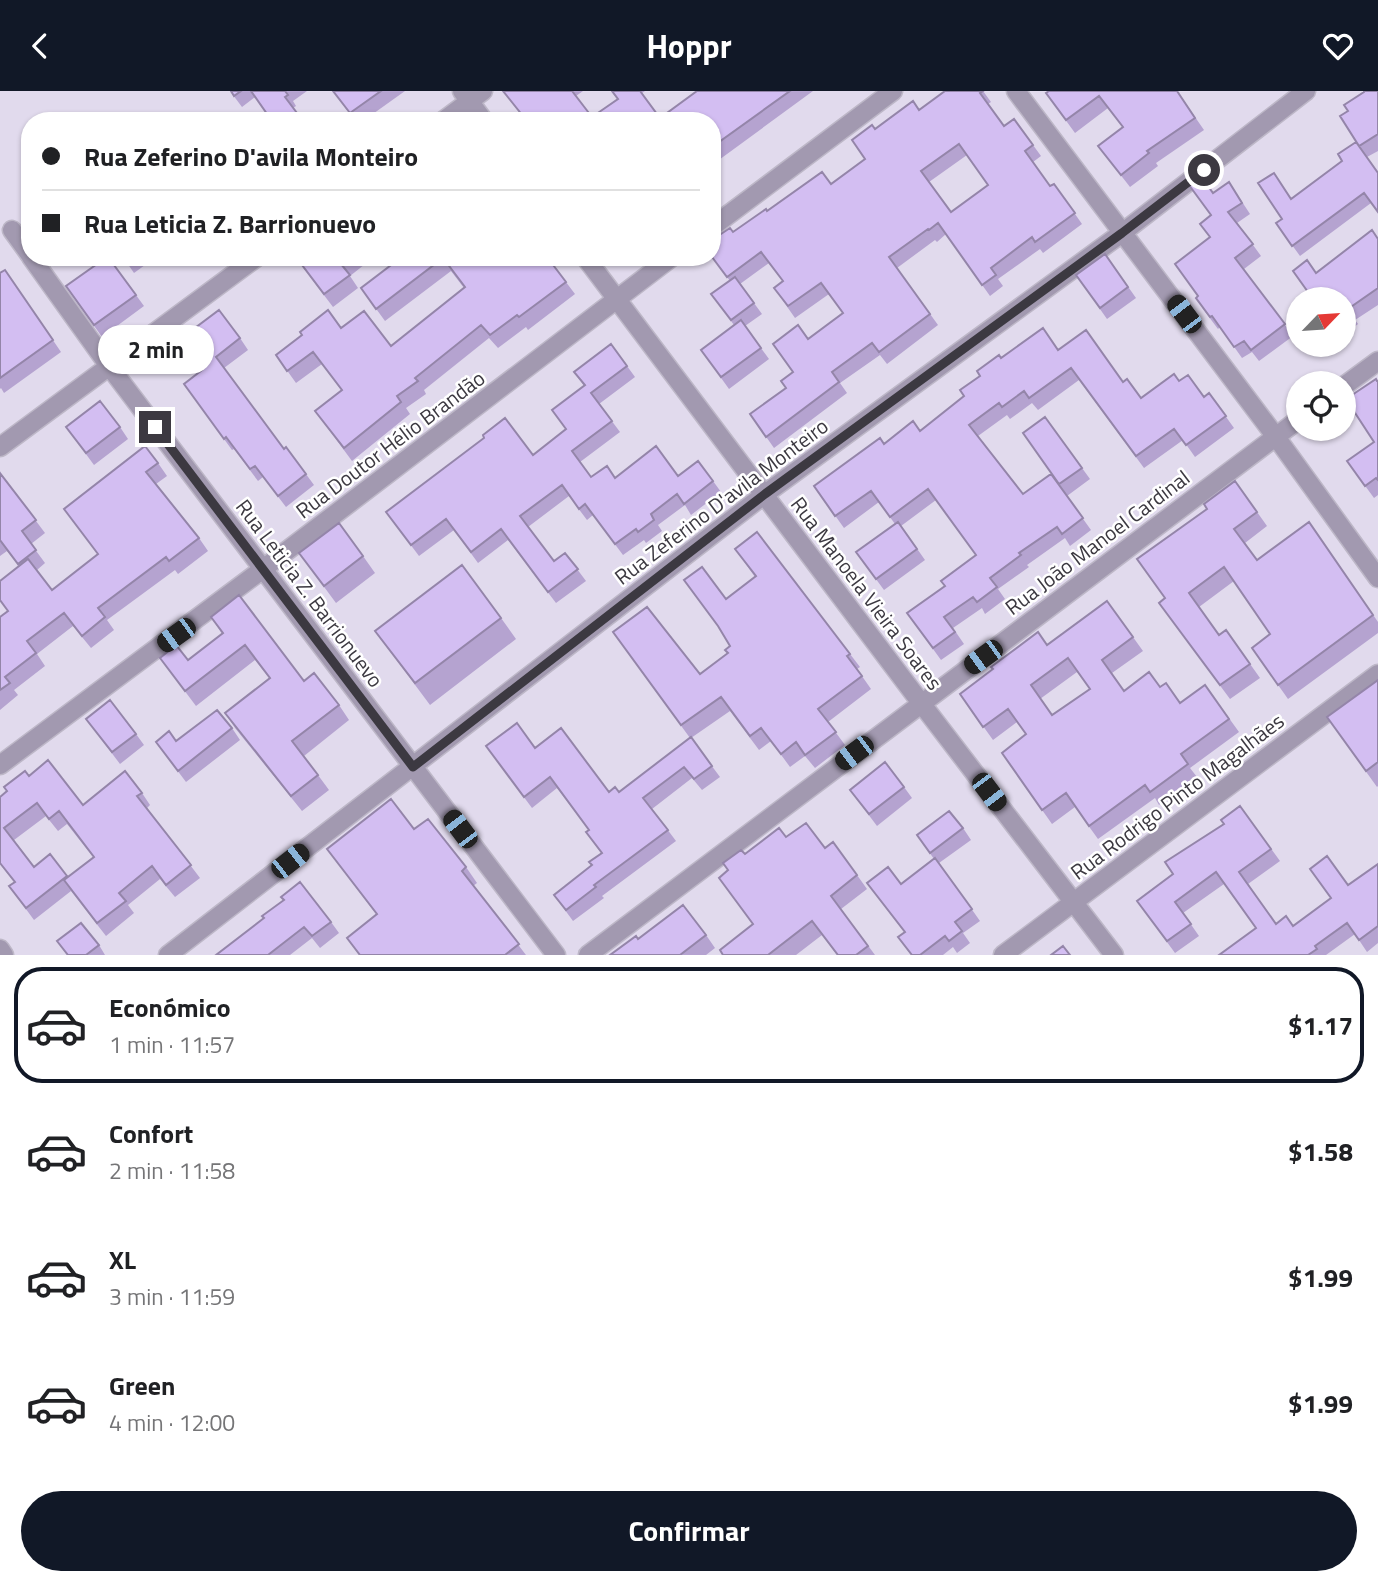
<!DOCTYPE html>
<html lang="es">
<head>
<meta charset="utf-8">
<style>
	body { margin:0; font-family:"Titillium Web",sans-serif; background:#f2f2f2; color:#202124; height:100vh; display:flex; flex-direction:column; font-size:26px; white-space:nowrap }
	* { box-sizing:border-box; margin:0 }
	p { font-size:23px; color:#757577 }
	.icon { flex:none; width:38px; height:38px; fill:none; stroke:currentColor; stroke-width:2; stroke-linecap:round; stroke-linejoin:round }
	.map { position:relative; height:864px; overflow:hidden }
	.panel { display:flex; flex-direction:column; background:#fff; flex:1 }
	.panel>* { flex:none }
	.banner { position:absolute; left:21px; top:21px; width:700px; height:154px; border-radius:28px; box-shadow:0 2px 5px #0004; display:grid; align-content:center; height:154px; padding:0 21px; background:#fff }
	.needle { width:46px; rotate:65deg }
	.fabs { position:absolute; left:1286px; top:196px; display:grid; gap:14px }
	.fabs a { display:grid; place-items:center; width:70px; height:70px; border-radius:50%; background:#fff; box-shadow:0 2px 5px #0004; font-size:35px }
	.end { position:absolute; width:32px; height:32px; margin:-16px; border:9px solid #3c3941; background:#fff; box-shadow:0 0 0 4px #fff }
	.from { border-radius:50% }
	.bubble { position:absolute; height:49px; border-radius:24px; background:#fff; box-shadow:0 2px 5px #0004; font-size:23px; font-weight:700; line-height:49px; text-align:center }
	.car { position:absolute; width:21px; height:42px; margin:-21px -10px; border-radius:9px; box-shadow:0 0 5px 2px #0007; background:linear-gradient(#222 24%,#8ab4d8 0 40%,#222 0 76%,#8ab4d8 0 86%,#222 0) }
	.banner b { display:flex; align-items:center; gap:24px; height:66px; font-size:26px }
	.banner b+b { border-top:2px solid #e0e0e0 }
	.banner i { width:18px; height:18px; background:#202124 }
	ul { padding:12px 0 0; list-style:none }
	li { display:flex; align-items:center; gap:21px; height:116px; margin:0 14px 10px; padding:0 7px; border:4px solid transparent; border-radius:28px }
	li div { flex:1 }
	li b { display:block; font-size:26px }
	li em { font-style:normal; font-weight:700 }
	li.selected { border-color:#111827 }
	li>.icon { width:63px; height:63px; stroke-width:1.5 }
	.action { display:flex; gap:14px; margin-top:auto; padding:14px 21px }
	.action a { flex:1; height:80px; border-radius:42px; background:#111827; color:#fff; font-size:28px; font-weight:700; line-height:80px; text-align:center }
	header { display:flex; justify-content:space-between; align-items:center; height:91px; padding:0 21px; background:#111827; color:#fff; font-size:32px; font-weight:700 }
	.map>svg:first-child { display:block }
</style>
</head>
<body>
<header><svg class="icon" aria-label="back" viewBox="0 0 24 24"><path d="M15 5l-7 7 7 7"/></svg>Hoppr<svg class="icon" aria-label="heart" viewBox="0 0 24 24"><path d="M12 20l-8-8c-3-5 5-10 8-4 3-6 11-1 8 4z"/></svg></header>
<div class="map">
<svg width="1378" height="864" viewBox="0 0 1378 864">
	<rect width="100%" height="100%" fill="#e1daed"/>
	<g fill="none" stroke-linecap="round" stroke-linejoin="round">
		<g stroke="#bdb7c7" stroke-width="21">
			<path id="street" d="M462,0L484,30
				M1016,0L1276,346L1378,487
				M443,30L483,0
				M712,136L893,0
				M12,139L30,164
				M31,166L109,275L556,864
				M585,166L921,612L1114,864
				M1344,295L1378,270
				M0,356L257,166
				M0,674L263,478L672,166
				M0,858L4,864
				M168,864L765,403L1122,142L1306,0
				M588,864L1298,329
				M1003,864L1378,583"/>
		</g>
		<use href="#street" stroke="#a299b0" stroke-width="18"/>
	</g>
	<path fill="#b5a3d0" fill-rule="evenodd" d="M230,0H307L293,10L296,15L293,17L255,6L242,16Z
		M333,0H405L363,30H355Z
		M503,0H583L576,5L592,26L617,8L611,0H645L642,2L660,27L697,0H813L712,74V30H526Z
		M983,0L991,11L988,13L1004,35L1014,28L1041,65L1033,71L1050,95L1054,93L1082,133L1043,162L1040,158L998,188L1003,195L990,205L946,143L937,151L935,149L897,177L938,234L887,273L880,264L840,292L847,302L774,357L750,323L786,297L808,248L843,222L829,203L795,227L774,197L783,190L769,172L740,193L762,223L745,235L769,268L729,298L701,259L734,234L711,203L730,190L712,166L733,141L767,120L831,93L865,68L875,38L919,19ZM967,64L988,94L951,121L929,91Z
		M1177,0L1204,39L1156,72L1158,75L1130,96L1098,55L1123,36L1108,17L1075,42L1046,2Z
		M1378,0V60L1367,66L1371,112L1300,165L1276,132L1282,128L1291,108L1342,70L1356,51Z
		M1229,91L1250,123L1237,132L1261,165L1244,178L1293,245L1259,270L1252,261L1242,267L1220,236L1218,238L1203,218L1198,205L1209,146L1213,102Z
		M1378,148V214L1355,229L1358,233L1344,244V208L1316,182Z
		M1105,163L1136,207L1107,228L1076,184Z
		M108,166L144,215L102,246L66,195Z
		M123,166H156L134,182Z
		M295,166H374L350,185L358,197L333,216Z
		M390,166H547L575,203L528,239L526,236L498,257L489,247L424,299L426,303L406,317L410,323L352,370L324,332L341,299L322,273L296,292L276,264L341,237L391,255L464,197L451,180L385,230L361,197L395,172Z
		M5,179L61,261L4,302L1,297L0,298V182Z
		M240,247L248,259L224,277L284,358L286,356L314,394L286,416L263,386L258,390L234,358L232,359L184,293L202,279L179,249Z
		M1058,259L1123,291L1141,307L1179,290L1204,306L1209,302L1234,337L1195,366L1183,349L1144,377L1079,289L1038,319L1032,312L1010,328L1007,324L978,345L1023,403L1051,383L1091,439L1070,455L1065,447L1027,474L1029,476L998,498L1005,508L985,523L982,517L953,537L964,553L941,569L907,522L945,495L976,464L936,409L901,435L925,469L884,499L856,461L895,433L879,411L844,437L814,395L884,353L920,340L964,305L980,285L1001,267Z
		M627,275L635,286L599,313L620,341L580,371L591,386L678,385L713,390L721,401L691,424L685,414L658,434L662,440L646,452L644,449L623,464L593,424L587,429L569,405L528,436L554,470L565,462L586,490L556,512L508,449L478,472L454,439L419,465L386,421L533,364L566,338L584,295L574,281Z
		M1377,290H1378V404L1374,407L1347,370L1374,351Z
		M1045,326L1090,388L1067,405L1023,342Z
		M66,336H120L128,348L94,374Z
		M158,372L167,385L156,393L199,447L208,460L178,483L175,479L107,529L114,539L91,557L73,535L37,563L45,575L14,599L18,604L0,619V526L8,520L19,475L7,460L0,465V382L45,442L31,453L45,472L37,479L52,499L98,463L64,418Z
		M1235,390L1267,435L1245,452L1257,469L1309,431L1378,531V542L1288,608L1252,557L1270,543L1234,490L1199,516L1219,544L1226,539L1260,587L1230,608L1159,512L1165,508L1207,418Z
		M735,458L850,563L860,576L857,578L871,598L828,631L845,654L815,677L805,665L790,676L771,650L759,659L730,620L691,647L720,686L702,699L692,687L652,718L676,750L602,805L604,807L573,830L554,804L592,774L601,762L586,741L589,739L557,697L532,717L486,655L535,657L609,701H619L690,647L613,541L700,583L728,563L730,555L721,539L684,489L726,508L755,486Z
		M299,462L363,465L375,482L336,512Z
		M1107,510L1143,560L1112,582L1124,600L1160,596L1180,612L1205,594L1239,641L1190,677L1197,686L1159,714L1155,707L1098,748L1075,716L1052,733L1002,662L1026,644L1017,631L993,649L960,603L1047,554ZM1077,581L1090,598L1052,624L1040,608Z
		M211,526L339,614L349,629L304,665L329,699L302,720L235,637L225,622L269,587L255,569L196,615L160,567L188,569L222,543Z
		M501,527L516,548L430,614L375,540Z
		M1378,589V695L1377,696L1327,626Z
		M86,628L136,643L144,654L120,673Z
		M232,637L240,649L186,691L156,651L176,650Z
		M29,685L83,714L142,702L150,714L147,717L200,787L175,806L160,788L128,814L134,822L106,845L71,800L34,829L9,795L14,791L0,773V706ZM46,725L58,740L67,733L93,766L68,786L50,763L34,776L14,749Z
		M904,696L912,707L877,735L850,699Z
		M1240,715L1280,770L1248,793L1276,833L1293,835L1378,773V852L1367,861L1355,843L1326,864H1219L1256,837L1224,793L1183,822L1199,845L1175,862L1137,810L1173,783L1224,733Z
		M963,737L971,749L939,772L980,830L963,842L970,852L957,862L953,856L943,864H911L898,846L904,841L867,792L901,793L934,768L917,744Z
		M414,738L466,776L477,792L473,795L526,864H359L347,847L376,823L327,758Z
		M786,746L825,757L857,784L867,798L841,818L875,864H837L822,844L796,864H723L753,833L719,787L728,780L745,763Z
		M264,827L331,831L339,842L320,857L312,847L290,864H216Z
		M706,844L715,857L706,864H610L638,848Z
		M57,850L99,854L105,864H67Z"/>
	<path fill="#d3bef2" stroke="#9485a9" stroke-width="2" fill-rule="evenodd" d="M231,0H241L234,5Z
		M251,0H285L288,4L285,6L303,30H272Z
		M333,0H381L350,22Z
		M503,0H572L592,26L618,8L612,0H640L660,27L697,0H790L712,56V30H527Z
		M945,0H983L980,2L1004,35L1014,28L1033,54L1025,60L1050,95L1054,93L1075,122L1035,151L1032,146L991,177L996,184L982,194L938,132L929,139L928,138L889,166L930,223L879,261L872,252L832,281L839,291L766,346L750,323L786,297L781,290L793,281L773,253L798,234L808,248L843,222L821,192L788,215L774,197L783,190L761,161L727,186L712,166V149L730,137L733,141L766,118L767,120L822,81L831,93L865,68L852,49L872,34L875,38L913,10L919,19ZM959,53L988,94L951,121L921,80Z
		M1049,0H1177L1195,27L1147,60L1149,62L1121,84L1098,55L1123,36L1099,5L1066,29L1046,2Z
		M1364,0H1378V43L1359,55L1340,25L1348,20L1344,14L1364,1Z
		M1356,51L1378,82V121L1364,102L1292,155L1276,132L1282,128L1258,92L1274,82L1291,108L1342,70L1338,63Z
		M1201,85L1213,102L1229,91L1242,112L1228,121L1253,153L1235,167L1285,233L1251,259L1244,250L1234,256L1212,225L1210,226L1196,207L1198,205L1175,173L1210,146L1200,133L1211,124L1189,94Z
		M1372,139L1378,148V197L1348,218L1351,222L1344,227V208H1313L1293,180L1307,169L1316,182Z
		M1105,163L1128,196L1100,217L1076,184Z
		M107,166H108L136,204L94,234L66,195Z
		M123,166H133L127,171Z
		M296,166H349L341,173L350,184L324,203Z
		M391,166H547L566,191L519,226L517,224L490,244L481,234L415,287L418,290L397,305L401,311L344,357L315,320L342,299L313,261L287,280L276,264L302,244L300,241L328,219L341,237L364,220L391,255L465,196L443,167L376,218L361,197L395,171Z
		M5,179L53,249L0,287V182Z
		M735,186L754,212L731,229L711,203Z
		M219,219L240,247L216,266L284,358L286,356L306,383L278,405L255,375L250,378L226,346L224,348L184,293L202,279L179,249Z
		M741,229L761,257L721,286L701,259Z
		M1043,237L1058,259L1086,239L1123,291L1127,288L1141,307L1174,283L1179,290L1188,284L1204,306L1209,302L1226,325L1186,354L1174,338L1136,365L1071,277L1029,307L1024,300L1002,316L999,312L969,334L1023,403L1051,383L1083,427L1062,443L1057,436L1019,462L1021,464L990,487L997,496L977,511L973,506L944,526L955,541L933,557L907,522L945,495L941,490L976,464L928,398L890,426L871,400L835,425L814,395L880,347L884,353L913,330L920,340L964,305L960,299L980,285L977,280L999,264L1001,267Z
		M611,253L627,275L591,302L612,330L572,360L591,386L607,375L615,387L656,355L678,385L698,370L713,390L684,413L677,403L651,423L654,429L638,441L636,438L615,453L585,413L579,418L562,394L520,425L554,470L565,462L578,478L548,501L501,438L471,461L446,428L411,454L386,421L484,347L483,344L505,327L533,364L566,338L552,319L585,294L574,281Z
		M1376,288L1377,290H1378V389L1376,387L1365,395L1347,370L1374,351L1346,308Z
		M100,310L120,336L86,362L66,336Z
		M1045,326L1082,377L1059,393L1023,342Z
		M145,355L158,372L146,381L199,447L169,470L166,466L98,517L105,526L82,545L64,522L27,550L36,562L5,586L10,592L0,599V526L8,520L0,509V490L28,468L52,499L98,463L64,418Z
		M0,382L36,429L22,440L36,459L18,473L0,449Z
		M1235,390L1257,421L1234,438L1257,469L1309,431L1373,524L1278,594L1252,557L1270,543L1224,476L1189,502L1219,544L1226,539L1250,573L1220,594L1159,512L1165,507L1137,468L1207,418L1204,413Z
		M898,431L917,458L876,488L856,461Z
		M339,432L363,465L324,495L299,462Z
		M757,441L850,563L847,565L862,585L818,618L836,641L805,664L796,651L781,663L761,637L750,645L721,606L681,634L613,541L647,516L700,583L728,562L725,559L730,555L718,535L684,489L702,476L726,508L756,485L735,458Z
		M462,474L501,527L415,592L375,540Z
		M239,504L304,590L314,582L339,614L292,650L318,684L291,705L225,622L270,587L245,554L185,600L160,567L176,554L188,569L223,542L211,526Z
		M1107,510L1133,546L1102,569L1124,600L1149,581L1160,596L1166,592L1180,612L1205,594L1229,628L1181,663L1188,673L1150,701L1145,694L1089,735L1066,702L1042,719L1002,662L1026,643L1008,618L983,636L960,603L993,578L991,576L1038,541L1047,554ZM1068,567L1090,598L1052,624L1031,594Z
		M1378,589V671L1366,680L1327,626Z
		M110,609L136,643L112,661L86,628Z
		M217,619L232,637L178,680L156,651L169,640L176,650Z
		M517,632L535,657L561,637L609,701L615,696L619,701L691,646L712,675L694,688L684,676L643,707L668,739L594,794L596,796L566,819L554,804L592,774L589,771L602,762L586,741L589,739L550,686L524,706L486,655Z
		M48,669L83,714L125,680L142,702L137,705L191,774L166,794L152,775L119,802L126,810L97,832L64,789L94,766L59,720L49,728L37,712L4,737L34,776L50,763L67,785L26,817L9,795L15,791L0,772V706L7,700L4,696L25,680L29,685Z
		M885,671L904,696L869,723L850,699Z
		M391,708L414,738L428,728L466,776L462,780L519,853L505,864H360L347,847L377,823L327,758Z
		M1240,715L1271,758L1239,781L1276,833L1286,825L1293,835L1331,807L1310,778L1327,765L1348,794L1378,773V835L1359,849L1347,832L1315,855L1317,858L1308,864H1219L1256,837L1216,781L1175,811L1191,833L1167,850L1137,810L1173,783L1165,771L1224,733L1221,729Z
		M949,720L963,737L930,762L917,744Z
		M806,732L825,757L833,751L857,784L831,805L868,855L856,864H838L812,830L768,864H723L720,859L753,833L719,787L728,779L723,772L741,759L745,763L779,737L786,746Z
		M935,767L972,818L955,831L962,840L949,850L945,845L920,864H912L898,846L905,841L867,792L888,776L901,793Z
		M300,791L331,831L312,845L304,836L268,864H216L264,827L262,825L284,809L281,806Z
		M683,814L706,844L680,864H610L636,845L638,848Z
		M81,832L99,854L86,864H68L57,850Z
		M1063,855L1070,864H1051Z"/>
	<g fill="none" stroke-linecap="round" stroke-linejoin="round">
		<path stroke="#3c3941" stroke-width="9" d="M155,336L413,676L765,403L1122,142L1204,79"/>
	</g>
	<g text-anchor="middle" dominant-baseline="central" stroke-width="5" stroke-linejoin="round" paint-order="stroke">
		<g font-size="21" fill="#3c3941" stroke="#fff">
			<text transform="translate(390 353) rotate(-37)">Rua Doutor Hélio Brandão</text>
			<text transform="translate(721 410) rotate(-37)">Rua Zeferino D'avila Monteiro</text>
			<text transform="translate(1097 451) rotate(-37)">Rua João Manoel Cardinal</text>
			<text transform="translate(310 502) rotate(53)">Rua Leticia Z. Barrionuevo</text>
			<text transform="translate(867 502) rotate(53)">Rua Manoela Vieira Soares</text>
			<text transform="translate(1177 705) rotate(-37)">Rua Rodrigo Pinto Magalhães</text>
		</g>
	</g>
</svg>
<div class="fabs">
<a><svg class="needle" viewBox="-14 -14 28 28"><path d="M0-13l5 13h-10z" fill="#e53935"/><path d="M0 13l5-13h-10z" fill="#757577"/></svg></a>
<a><svg class="icon" aria-label="locate" viewBox="0 0 24 24"><circle cx="12" cy="12" r="6"/><path d="M12 2v4M12 18v4M2 12h4M18 12h4"/></svg></a>
</div>
<i class="end from" style="left:1204px;top:79px"></i>
<i class="end" style="left:155px;top:336px"></i>
<div class="bubble" style="left:98px;top:234px;width:116px">2 min</div>
<i class="car" style="left:1184px;top:223px;rotate:323deg"></i>
<i class="car" style="left:176px;top:544px;rotate:234deg"></i>
<i class="car" style="left:983px;top:566px;rotate:234deg"></i>
<i class="car" style="left:854px;top:662px;rotate:233deg"></i>
<i class="car" style="left:989px;top:701px;rotate:143deg"></i>
<i class="car" style="left:460px;top:738px;rotate:323deg"></i>
<i class="car" style="left:290px;top:770px;rotate:52deg"></i>
<div class="banner">
<b><i class="from"></i>Rua Zeferino D'avila Monteiro</b>
<b><i></i>Rua Leticia Z. Barrionuevo</b>
</div>
</div>
<section class="panel">
<ul>
<li class="selected"><svg class="icon" aria-label="car" viewBox="0 0 24 24"><path d="M5 17H2v-5l4-1 3-4h7l3 4 3 1v5h-3M9 17h6M6 11h13"/><circle cx="7" cy="17" r="2"/><circle cx="17" cy="17" r="2"/></svg><div><b>Económico</b><p>1 min · 11:57</p></div><em>$1.17</em></li>
<li><svg class="icon" aria-label="car" viewBox="0 0 24 24"><path d="M5 17H2v-5l4-1 3-4h7l3 4 3 1v5h-3M9 17h6M6 11h13"/><circle cx="7" cy="17" r="2"/><circle cx="17" cy="17" r="2"/></svg><div><b>Confort</b><p>2 min · 11:58</p></div><em>$1.58</em></li>
<li><svg class="icon" aria-label="car" viewBox="0 0 24 24"><path d="M5 17H2v-5l4-1 3-4h7l3 4 3 1v5h-3M9 17h6M6 11h13"/><circle cx="7" cy="17" r="2"/><circle cx="17" cy="17" r="2"/></svg><div><b>XL</b><p>3 min · 11:59</p></div><em>$1.99</em></li>
<li><svg class="icon" aria-label="car" viewBox="0 0 24 24"><path d="M5 17H2v-5l4-1 3-4h7l3 4 3 1v5h-3M9 17h6M6 11h13"/><circle cx="7" cy="17" r="2"/><circle cx="17" cy="17" r="2"/></svg><div><b>Green</b><p>4 min · 12:00</p></div><em>$1.99</em></li>
</ul>
<div class="action"><a>Confirmar</a></div>
</section>
</body>
</html>
